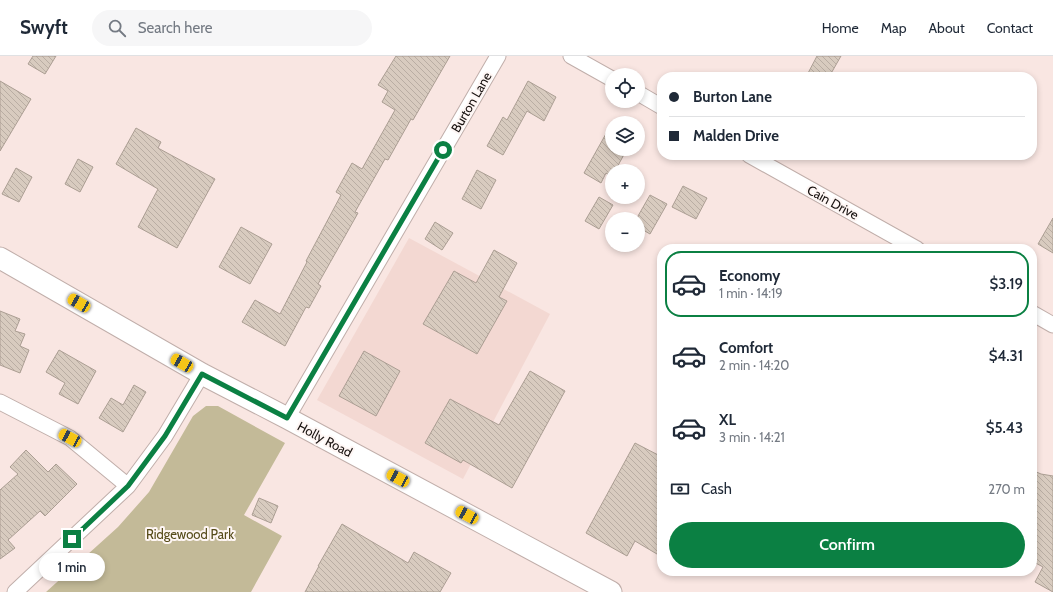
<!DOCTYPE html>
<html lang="en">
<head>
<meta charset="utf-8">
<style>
	body { margin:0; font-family:Cabin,sans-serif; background:#f6f6f7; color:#1f2937; height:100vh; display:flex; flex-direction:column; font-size:15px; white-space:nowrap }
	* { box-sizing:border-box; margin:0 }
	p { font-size:13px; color:#747a83 }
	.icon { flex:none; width:22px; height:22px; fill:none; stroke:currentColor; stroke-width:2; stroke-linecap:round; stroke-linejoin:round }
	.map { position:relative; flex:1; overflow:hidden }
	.side { position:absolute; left:657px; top:188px; width:380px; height:332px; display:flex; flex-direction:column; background:#fff; border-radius:16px; box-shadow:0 2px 6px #0003 }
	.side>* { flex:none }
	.hud { position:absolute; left:657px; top:16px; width:380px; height:88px; border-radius:16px; box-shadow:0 2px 6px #0003; display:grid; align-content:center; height:88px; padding:0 12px; background:#fff }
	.tools { position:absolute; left:605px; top:12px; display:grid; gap:8px }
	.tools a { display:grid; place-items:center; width:40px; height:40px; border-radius:50%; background:#fff; box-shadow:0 2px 6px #0003; font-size:20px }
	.end { position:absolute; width:18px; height:18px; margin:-9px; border:5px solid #0b8043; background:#fff; box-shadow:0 0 0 2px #fff }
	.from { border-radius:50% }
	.bubble { position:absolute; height:28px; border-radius:14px; background:#fff; box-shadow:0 2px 6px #0003; font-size:13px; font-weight:600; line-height:28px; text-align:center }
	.car { position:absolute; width:12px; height:24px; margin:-12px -6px; border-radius:5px; box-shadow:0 0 3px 1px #0007; background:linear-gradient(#f5c518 24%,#345 0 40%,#f5c518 0 76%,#345 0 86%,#f5c518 0) }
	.hud b { display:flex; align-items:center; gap:14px; height:38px; font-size:15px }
	.hud b+b { border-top:1px solid #e0e1e3 }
	.hud i { width:10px; height:10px; background:#1f2937 }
	ul { padding:7px 0 0; list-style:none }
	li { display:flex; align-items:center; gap:12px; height:66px; margin:0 8px 6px; padding:0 4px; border:2px solid transparent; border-radius:16px }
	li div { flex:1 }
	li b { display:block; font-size:15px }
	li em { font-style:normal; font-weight:600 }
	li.on { border-color:#0b8043 }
	li>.icon { width:36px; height:36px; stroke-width:1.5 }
	.pay { display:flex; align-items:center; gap:10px; height:44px; padding:0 12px; font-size:15px }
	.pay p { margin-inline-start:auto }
	.button { display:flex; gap:8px; margin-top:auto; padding:8px 12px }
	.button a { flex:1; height:46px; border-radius:24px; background:#0b8043; color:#fff; font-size:16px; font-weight:600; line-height:46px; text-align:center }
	header { display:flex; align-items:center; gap:24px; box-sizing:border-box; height:56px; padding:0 20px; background:#fff; border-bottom:1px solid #e0e1e3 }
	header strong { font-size:19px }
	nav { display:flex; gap:22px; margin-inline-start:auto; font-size:14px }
	.search { width:280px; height:36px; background:#f6f6f7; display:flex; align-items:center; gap:10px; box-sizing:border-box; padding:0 14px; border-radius:22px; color:#747a83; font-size:15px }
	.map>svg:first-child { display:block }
</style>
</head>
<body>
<header>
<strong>Swyft</strong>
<div class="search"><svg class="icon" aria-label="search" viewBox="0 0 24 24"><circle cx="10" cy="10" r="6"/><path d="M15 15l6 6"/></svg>Search here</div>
<nav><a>Home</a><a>Map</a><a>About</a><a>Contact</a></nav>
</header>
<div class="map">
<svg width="1053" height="536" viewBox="0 0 1053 536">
	<defs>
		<pattern id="building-back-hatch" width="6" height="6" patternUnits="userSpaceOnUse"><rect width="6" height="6" fill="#d8cbbf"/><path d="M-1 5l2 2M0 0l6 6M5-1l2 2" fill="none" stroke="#b9ada3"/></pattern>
	</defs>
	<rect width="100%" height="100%" fill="#f9e6e2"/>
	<path fill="#f3d8d2" d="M409,182L550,258L463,423L317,344Z"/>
	<path fill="#c3ba98" d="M206,350H218L285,387L244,459L282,480L251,536H46L118,471L149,436L193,360Z"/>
	<path fill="url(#building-back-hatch)" stroke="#ab9e93" d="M33,0H56L45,18L28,8Z
		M396,0H450L413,64L411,63L388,104L385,103L355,156L358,157L318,228L321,230L309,252L306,251L285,290L242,266L255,244L280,258L307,206L306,205L341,139L336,136L352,107L362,113L395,54L382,46L388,35L378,29Z
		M817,0H841L829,21H806Z
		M0,25L31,43L0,95Z
		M528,25L556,41L544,65L527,55L503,99L487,90L503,61L507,64Z
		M612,67V93H627L615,115H612V121L606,117L601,127L584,117Z
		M136,72L161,86L158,92L215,123L177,192L138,171L158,133L116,108Z
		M78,103L93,111L80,136L65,128Z
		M16,112L32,121L19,146L2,138Z
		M477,114L496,124L481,153L462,143Z
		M683,130L707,142L696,163L672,151Z
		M650,139L667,148L650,178L638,171V160Z
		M599,141L613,149L599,173L585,165Z
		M1053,162V197L1038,188Z
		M435,166L453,177L442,194L425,183Z
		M241,171L272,188L250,228L219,211Z
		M494,194L517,207L499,241L507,245L477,298L423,268L454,215L476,227Z
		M0,255L20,263L15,275L25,278L20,290L29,294L20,317L0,309Z
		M59,294L96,315L78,348L59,338L65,327L46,316Z
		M364,295L400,315L376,360L339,340Z
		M530,315L565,335L512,432L463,404L461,407L425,387L450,343L499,369Z
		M134,329L146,336L123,376L99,362L111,342L123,349Z
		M635,387L662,401V501L635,485L627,500L586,477Z
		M26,394L48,416L56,408L77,428L45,460L40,455L8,484L15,492L0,503V434L18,418L10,411Z
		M1032,414L1041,418L1053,420V536L1035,526L1043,511L1032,505Z
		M259,442L278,450L271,467L252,459Z
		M342,468L408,507L414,496L451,517L440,536H305L319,510H318Z"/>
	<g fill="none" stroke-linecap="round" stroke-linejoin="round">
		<g stroke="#c0aeaa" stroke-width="17">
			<path id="minor" d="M571,0L612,23
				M638,37L662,51
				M749,99L917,193
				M1032,257L1053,269
				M0,346L70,382L128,430
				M287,362L498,0
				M15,536L128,430L165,380L202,318"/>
		</g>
		<g stroke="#c0aeaa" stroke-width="23">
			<path id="secondary" d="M0,202L202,318L287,362L611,536"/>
		</g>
		<use href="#minor" stroke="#fff" stroke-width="15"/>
		<use href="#secondary" stroke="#fff" stroke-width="21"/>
	</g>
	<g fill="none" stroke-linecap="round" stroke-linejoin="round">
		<path stroke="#0b8043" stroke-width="5" d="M72,483L128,430L165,380L202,318L287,362L443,94"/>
	</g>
	<g text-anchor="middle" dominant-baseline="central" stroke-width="4" stroke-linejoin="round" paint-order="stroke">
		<g font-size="13" fill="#17110f" stroke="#fef6f4">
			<text transform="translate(471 46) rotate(-60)">Burton Lane</text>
			<text transform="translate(833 146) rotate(29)">Cain Drive</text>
			<text transform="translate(325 383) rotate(28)">Holly Road</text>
		</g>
		<g font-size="13" fill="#554a18" stroke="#fef6f4">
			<text x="190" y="478">Ridgewood Park</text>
		</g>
	</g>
</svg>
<div class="tools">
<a><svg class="icon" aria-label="locate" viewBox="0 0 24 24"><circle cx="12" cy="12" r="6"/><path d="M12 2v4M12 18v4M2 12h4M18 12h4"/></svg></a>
<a><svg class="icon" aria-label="layers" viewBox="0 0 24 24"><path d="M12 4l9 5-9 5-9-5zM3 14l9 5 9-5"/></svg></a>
<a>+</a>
<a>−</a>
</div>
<i class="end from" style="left:443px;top:94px"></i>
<i class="end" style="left:72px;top:483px"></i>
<div class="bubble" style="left:39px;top:497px;width:66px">1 min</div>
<i class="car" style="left:79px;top:247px;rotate:300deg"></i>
<i class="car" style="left:182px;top:307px;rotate:300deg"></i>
<i class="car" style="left:70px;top:382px;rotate:298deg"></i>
<i class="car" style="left:398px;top:422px;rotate:298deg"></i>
<i class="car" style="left:467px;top:459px;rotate:298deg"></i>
<div class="hud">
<b><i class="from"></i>Burton Lane</b>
<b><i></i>Malden Drive</b>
</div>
<section class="side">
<ul>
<li class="on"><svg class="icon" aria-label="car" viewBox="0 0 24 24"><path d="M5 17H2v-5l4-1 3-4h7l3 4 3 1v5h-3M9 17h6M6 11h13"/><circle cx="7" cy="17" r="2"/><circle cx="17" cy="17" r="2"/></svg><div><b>Economy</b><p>1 min · 14:19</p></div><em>$3.19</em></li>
<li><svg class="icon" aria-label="car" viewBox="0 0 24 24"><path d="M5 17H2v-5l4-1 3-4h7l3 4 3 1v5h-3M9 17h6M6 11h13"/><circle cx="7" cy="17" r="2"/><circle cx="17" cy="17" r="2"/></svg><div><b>Comfort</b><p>2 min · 14:20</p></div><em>$4.31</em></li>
<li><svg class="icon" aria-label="car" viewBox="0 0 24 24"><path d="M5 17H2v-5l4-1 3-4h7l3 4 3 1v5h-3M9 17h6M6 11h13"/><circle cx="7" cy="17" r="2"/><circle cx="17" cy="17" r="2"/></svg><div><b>XL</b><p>3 min · 14:21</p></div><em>$5.43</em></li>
</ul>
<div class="pay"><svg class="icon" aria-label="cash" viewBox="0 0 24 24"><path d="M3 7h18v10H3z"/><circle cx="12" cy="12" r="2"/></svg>Cash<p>270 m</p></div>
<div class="button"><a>Confirm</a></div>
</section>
</div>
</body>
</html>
